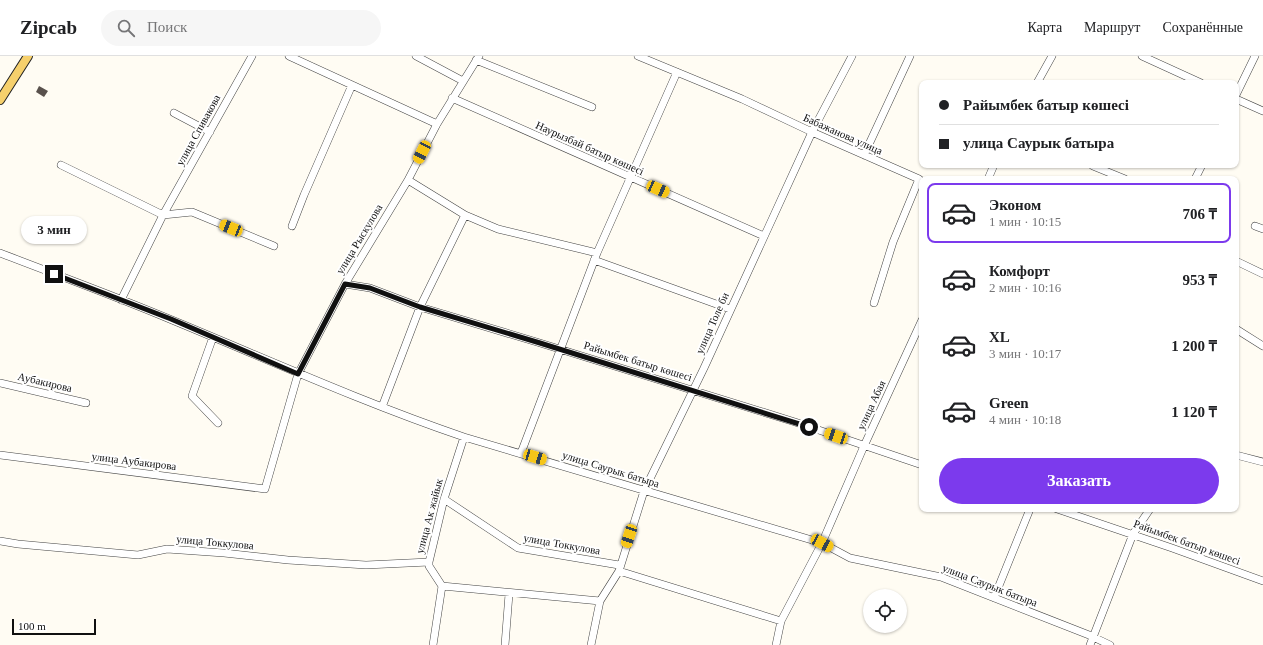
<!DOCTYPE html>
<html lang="ru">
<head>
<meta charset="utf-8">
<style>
	body { margin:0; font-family:"Times New Roman",serif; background:#f6f6f6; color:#202124; height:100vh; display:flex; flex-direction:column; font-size:15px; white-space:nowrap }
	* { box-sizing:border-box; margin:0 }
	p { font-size:13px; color:#757577 }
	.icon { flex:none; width:22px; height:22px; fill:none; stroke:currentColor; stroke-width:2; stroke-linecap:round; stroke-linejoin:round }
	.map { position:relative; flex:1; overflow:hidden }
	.details { position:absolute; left:919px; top:120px; width:320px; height:336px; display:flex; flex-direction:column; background:#fff; border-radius:8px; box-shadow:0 1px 3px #0004 }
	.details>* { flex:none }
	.banner { position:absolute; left:919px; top:24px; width:320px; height:88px; border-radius:8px; box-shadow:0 1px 3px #0004; display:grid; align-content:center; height:88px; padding:0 20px; background:#fff }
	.fabs { position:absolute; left:863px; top:533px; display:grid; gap:8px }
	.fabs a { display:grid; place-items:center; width:44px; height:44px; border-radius:50%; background:#fff; box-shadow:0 1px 3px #0004; font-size:20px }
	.scale { position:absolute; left:12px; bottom:10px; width:84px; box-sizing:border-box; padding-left:4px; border:2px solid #101010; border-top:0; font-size:11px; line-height:14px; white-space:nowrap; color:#101010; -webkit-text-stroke:3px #fff; paint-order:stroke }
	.end { position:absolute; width:18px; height:18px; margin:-9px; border:5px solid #101010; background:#fff; box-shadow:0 0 0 2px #fff }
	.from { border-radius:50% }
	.bubble { position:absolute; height:28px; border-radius:14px; background:#fff; box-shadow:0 1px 3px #0004; font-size:13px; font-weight:700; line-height:28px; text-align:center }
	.car { position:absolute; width:12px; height:24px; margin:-12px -6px; border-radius:5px; box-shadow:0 0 3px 1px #0007; background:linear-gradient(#f5c518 24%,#345 0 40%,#f5c518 0 76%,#345 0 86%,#f5c518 0) }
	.banner b { display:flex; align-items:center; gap:14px; height:38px; font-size:15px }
	.banner b+b { border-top:1px solid #e0e0e0 }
	.banner i { width:10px; height:10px; background:#202124 }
	ul { padding:7px 0 0; list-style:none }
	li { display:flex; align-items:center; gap:12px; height:60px; margin:0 8px 6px; padding:0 12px; border:2px solid transparent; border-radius:8px }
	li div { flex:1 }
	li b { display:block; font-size:15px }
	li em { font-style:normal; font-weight:700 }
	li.active { border-color:#7c3aed }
	li>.icon { width:36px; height:36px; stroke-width:1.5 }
	.action { display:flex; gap:8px; margin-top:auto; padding:8px 20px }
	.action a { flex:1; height:46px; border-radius:24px; background:#7c3aed; color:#fff; font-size:16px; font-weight:700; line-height:46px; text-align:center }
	header { display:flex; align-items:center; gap:24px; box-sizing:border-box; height:56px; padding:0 20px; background:#fff; border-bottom:1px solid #e0e0e0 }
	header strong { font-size:19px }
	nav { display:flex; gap:22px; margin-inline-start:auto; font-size:14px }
	.search { width:280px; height:36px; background:#f6f6f6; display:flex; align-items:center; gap:10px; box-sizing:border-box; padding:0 14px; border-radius:22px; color:#757577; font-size:15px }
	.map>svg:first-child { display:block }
</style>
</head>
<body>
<header>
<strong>Zipcab</strong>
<div class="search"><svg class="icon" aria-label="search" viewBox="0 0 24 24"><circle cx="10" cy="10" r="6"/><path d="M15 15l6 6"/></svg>Поиск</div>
<nav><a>Карта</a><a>Маршрут</a><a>Сохранённые</a></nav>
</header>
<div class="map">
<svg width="1263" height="589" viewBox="0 0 1263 589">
	<rect width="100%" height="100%" fill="#fffcf3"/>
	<path fill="#59514c" d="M39,30L48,35L44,41L36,36Z"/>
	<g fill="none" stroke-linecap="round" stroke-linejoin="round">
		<g stroke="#434343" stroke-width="8">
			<path id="minor" d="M289,0L437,68
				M416,0L463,25
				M638,0L742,43L812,76L919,123L893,186L874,247
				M1142,0L1201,27
				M476,4L592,51
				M1037,27L1052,0
				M1236,39L1255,0
				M452,42L764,180
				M1236,43L1263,55
				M174,57L210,76
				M864,99L910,0
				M61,109L163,159L252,0
				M1093,110L1125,123
				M988,123L994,109
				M1195,123L1202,109
				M408,124L465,159L498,173L597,197
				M292,170L304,139L352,29
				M1255,170L1263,173
				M0,197C57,219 115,240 172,264C269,304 364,347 464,381L822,487L850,502L941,521L1089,579L1110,589
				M594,204L730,253
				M1236,205L1263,218
				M345,228L370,232L420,251L540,287L795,366L922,409
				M121,244L163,159L192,156L274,190
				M1236,273L1263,290
				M213,281L192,340L218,367
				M0,327L86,347
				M382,351L420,251L465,159
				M521,397L597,197L677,16
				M0,399L265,433L298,318L345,228L408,124L437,68L479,0
				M1236,399L1263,406
				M444,443L518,492L619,509
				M1057,453L1172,492L1263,525
				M0,485L18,488L138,499L167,493L224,497L288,504L366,509L429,506
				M619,515L781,565
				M442,530L600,545
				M994,542L1030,453
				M433,589L442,530L429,510V506L444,443L464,381
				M505,589L509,538
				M591,589L600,545L619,515L644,435L704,312L812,76L852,0
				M776,589L781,565L822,487L864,390L922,264
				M1090,589L1133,478L1150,453"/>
		</g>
		<g stroke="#212121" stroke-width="10">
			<path id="major" d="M0,44L28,0"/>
		</g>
		<use href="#minor" stroke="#fff" stroke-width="7"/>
		<use href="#major" stroke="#f6d06c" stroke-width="8"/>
	</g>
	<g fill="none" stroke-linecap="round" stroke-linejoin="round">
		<path stroke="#101010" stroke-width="5" d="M54,218L171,263L298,318L345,228L370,232L420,251L540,287L809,371"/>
	</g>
	<g text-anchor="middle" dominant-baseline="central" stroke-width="4" stroke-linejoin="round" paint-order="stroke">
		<g font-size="11" fill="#101010" stroke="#fff">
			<text transform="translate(198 74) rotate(-61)">улица Спивакова</text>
			<text transform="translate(843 78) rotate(24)">Бабажанова улица</text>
			<text transform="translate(590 92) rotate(24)">Наурызбай батыр көшесі</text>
			<text transform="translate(359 183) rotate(-59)">улица Рыскулова</text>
			<text transform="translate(712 267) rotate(-66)">улица Толе би</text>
			<text transform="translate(638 305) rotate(17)">Райымбек батыр көшесі</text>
			<text transform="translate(45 326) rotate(13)">Аубакирова</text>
			<text transform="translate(871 349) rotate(-65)">улица Абая</text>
			<text transform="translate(134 405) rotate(7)">улица Аубакирова</text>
			<text transform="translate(611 413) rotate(17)">улица Саурык батыра</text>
			<text transform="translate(429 460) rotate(-75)">улица Ак жайык</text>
			<text transform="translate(215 486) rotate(5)">улица Токкулова</text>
			<text transform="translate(1187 486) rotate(20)">Райымбек батыр көшесі</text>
			<text transform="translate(562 488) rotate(10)">улица Токкулова</text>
			<text transform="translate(990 529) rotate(21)">улица Саурык батыра</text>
		</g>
	</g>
</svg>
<div class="fabs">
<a><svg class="icon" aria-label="locate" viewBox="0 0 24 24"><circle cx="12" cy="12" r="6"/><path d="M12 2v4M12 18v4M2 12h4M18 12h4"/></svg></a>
</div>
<div class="scale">100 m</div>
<i class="end from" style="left:809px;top:371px"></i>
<i class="end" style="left:54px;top:218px"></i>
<div class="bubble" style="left:21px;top:160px;width:66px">3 мин</div>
<i class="car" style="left:422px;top:96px;rotate:207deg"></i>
<i class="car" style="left:658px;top:133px;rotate:114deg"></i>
<i class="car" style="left:231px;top:172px;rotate:292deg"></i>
<i class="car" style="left:836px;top:380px;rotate:289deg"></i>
<i class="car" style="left:535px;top:401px;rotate:107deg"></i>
<i class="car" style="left:629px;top:480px;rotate:198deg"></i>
<i class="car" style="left:822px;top:487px;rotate:118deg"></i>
<div class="banner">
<b><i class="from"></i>Райымбек батыр көшесі</b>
<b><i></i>улица Саурык батыра</b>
</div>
<section class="details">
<ul>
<li class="active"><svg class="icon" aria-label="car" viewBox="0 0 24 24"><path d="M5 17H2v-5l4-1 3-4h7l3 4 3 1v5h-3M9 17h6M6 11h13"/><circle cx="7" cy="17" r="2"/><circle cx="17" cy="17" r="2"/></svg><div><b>Эконом</b><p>1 мин · 10:15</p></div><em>706 ₸</em></li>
<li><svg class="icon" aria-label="car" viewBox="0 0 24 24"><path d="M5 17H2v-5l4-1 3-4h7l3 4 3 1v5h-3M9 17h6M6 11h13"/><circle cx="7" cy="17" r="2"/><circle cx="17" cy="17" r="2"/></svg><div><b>Комфорт</b><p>2 мин · 10:16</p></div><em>953 ₸</em></li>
<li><svg class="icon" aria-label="car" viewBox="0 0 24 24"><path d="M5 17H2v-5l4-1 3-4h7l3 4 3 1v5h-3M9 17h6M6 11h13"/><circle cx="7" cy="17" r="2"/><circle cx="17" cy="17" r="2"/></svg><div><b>XL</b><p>3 мин · 10:17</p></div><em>1 200 ₸</em></li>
<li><svg class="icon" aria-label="car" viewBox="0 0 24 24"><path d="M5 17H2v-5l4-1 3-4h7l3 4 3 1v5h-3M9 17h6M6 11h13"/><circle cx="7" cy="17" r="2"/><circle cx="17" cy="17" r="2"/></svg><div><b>Green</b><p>4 мин · 10:18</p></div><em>1 120 ₸</em></li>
</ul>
<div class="action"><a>Заказать</a></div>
</section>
</div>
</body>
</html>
